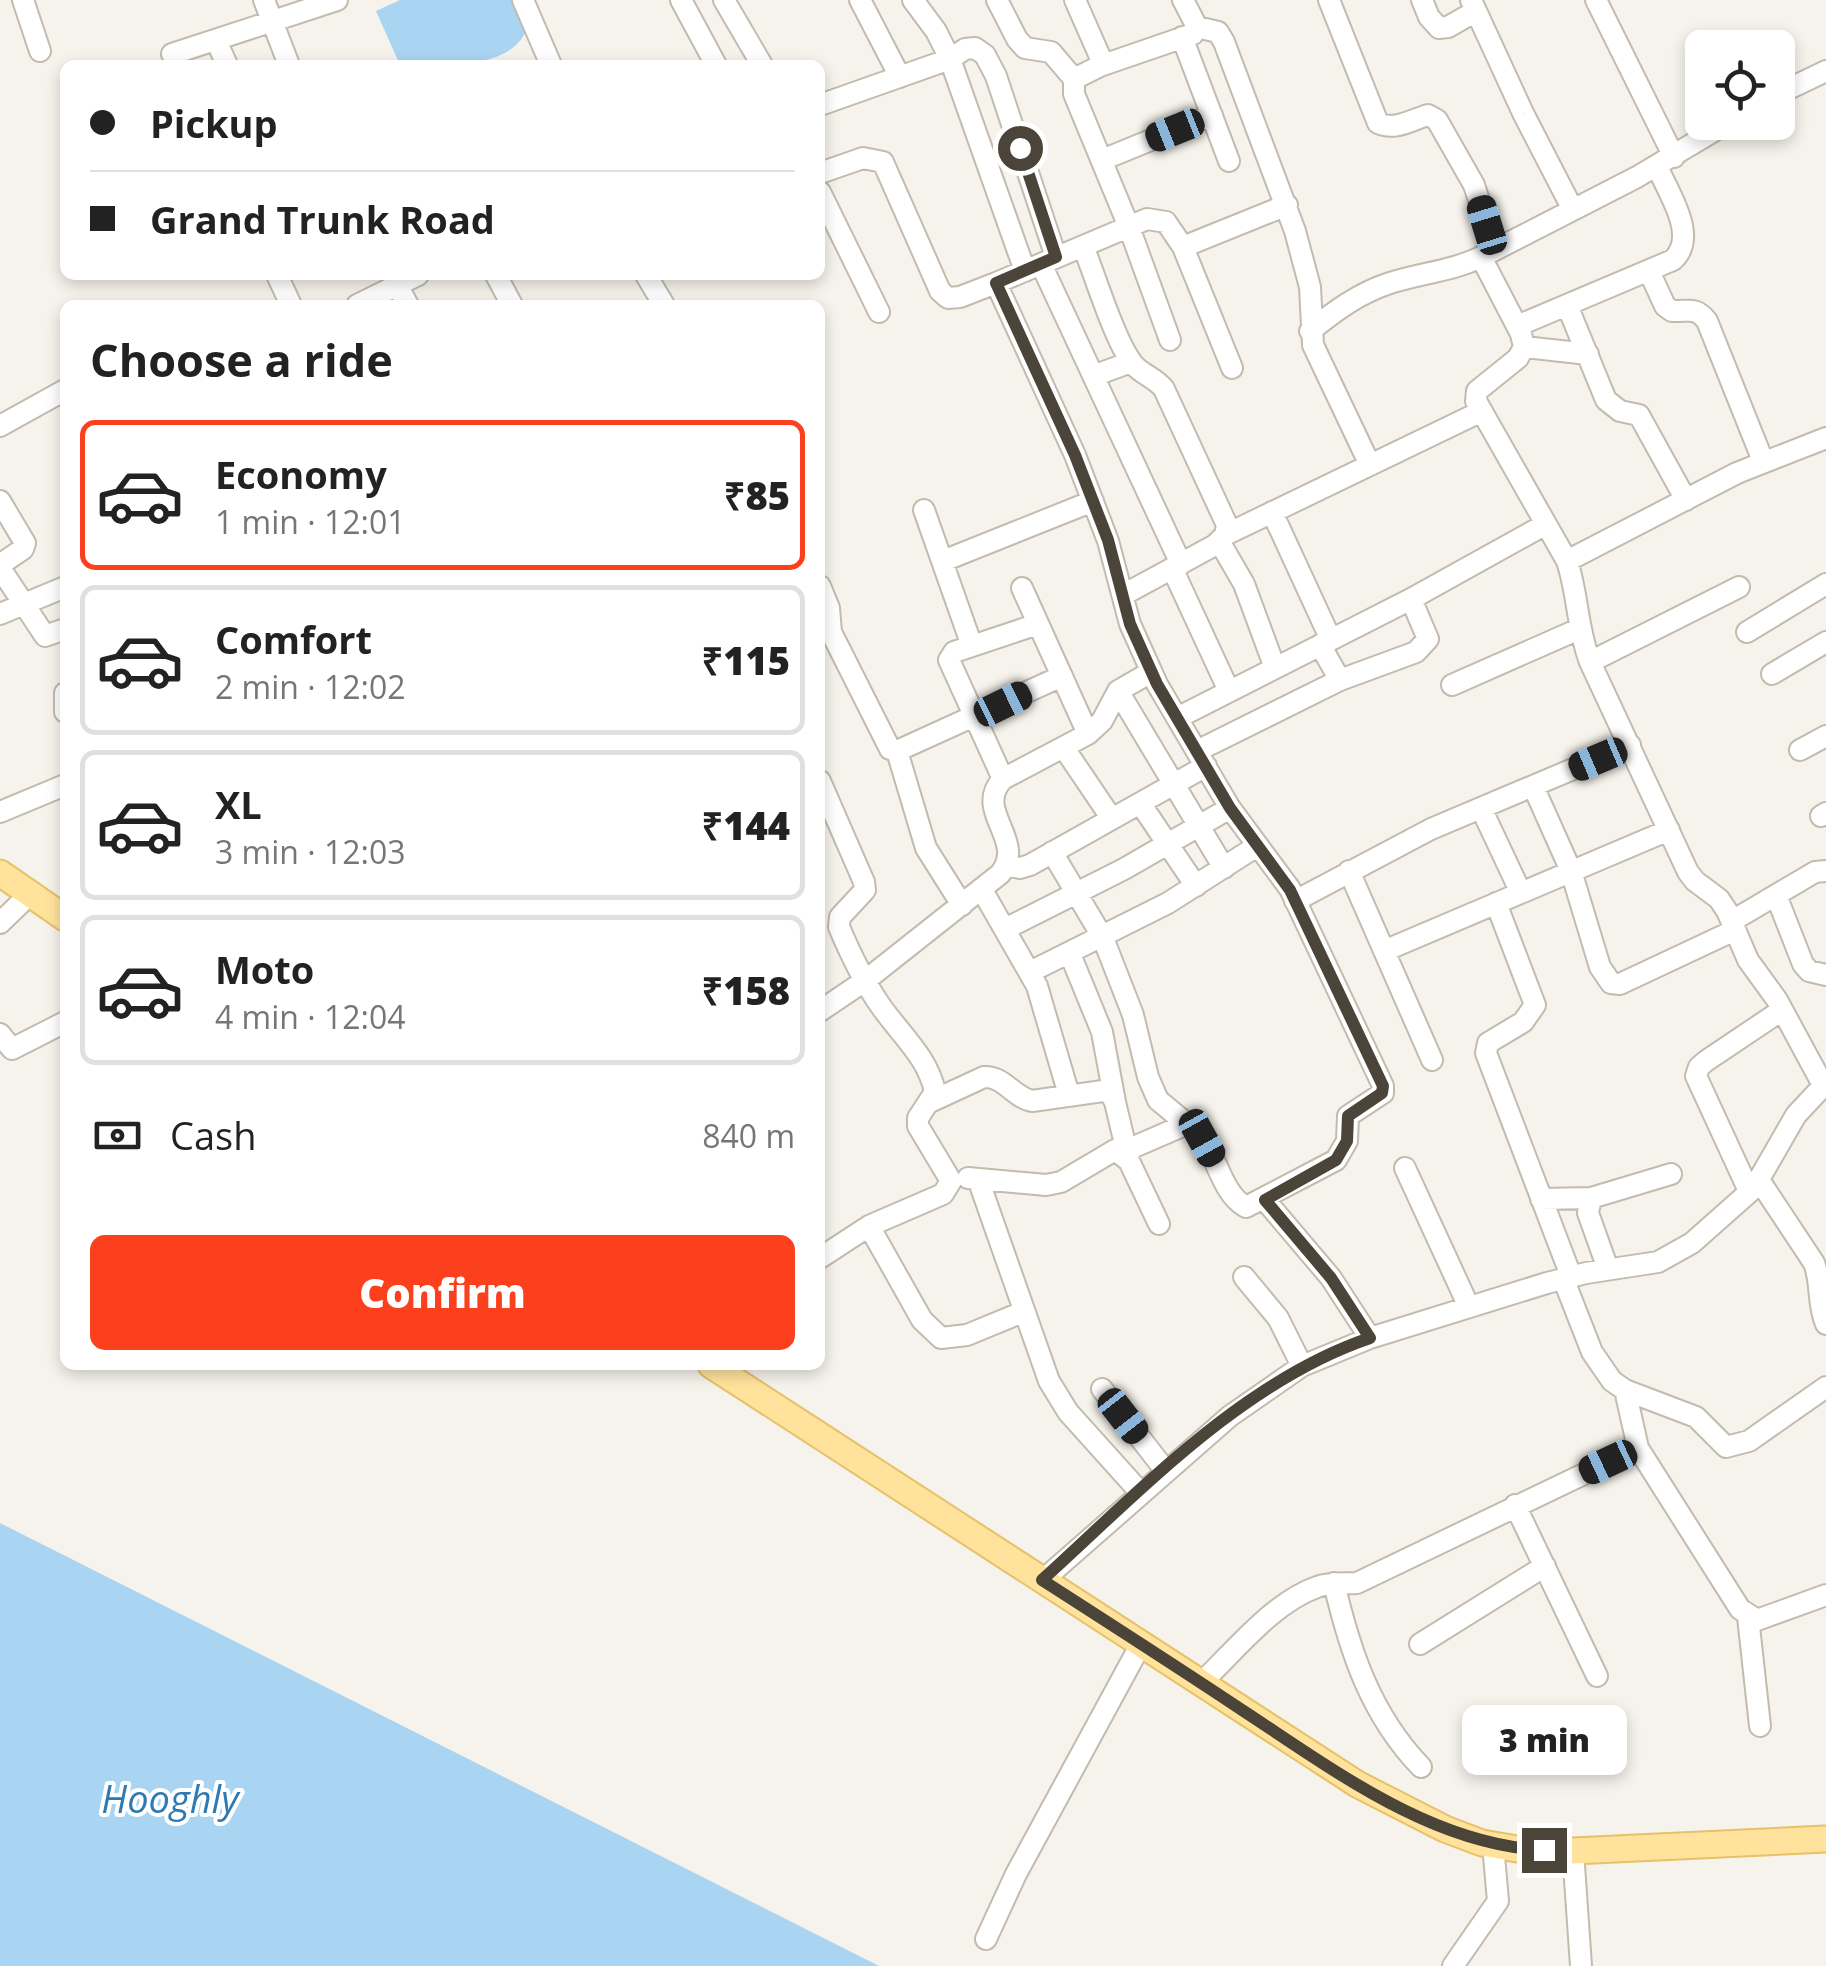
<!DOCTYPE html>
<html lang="en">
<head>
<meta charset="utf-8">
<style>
	body { margin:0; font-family:"Open Sans",sans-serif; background:#f2f2f2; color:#222; height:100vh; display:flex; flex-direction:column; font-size:38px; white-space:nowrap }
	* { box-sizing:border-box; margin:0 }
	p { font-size:32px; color:#767676 }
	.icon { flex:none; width:55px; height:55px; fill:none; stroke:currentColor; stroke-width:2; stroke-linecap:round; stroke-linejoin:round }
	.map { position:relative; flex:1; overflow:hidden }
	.panel { position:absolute; left:60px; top:300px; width:765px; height:1070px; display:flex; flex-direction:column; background:#fff; border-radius:15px; box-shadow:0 5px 15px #0003 }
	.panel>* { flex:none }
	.guide { position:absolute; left:60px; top:60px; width:765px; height:220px; border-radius:15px; box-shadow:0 5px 15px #0003; display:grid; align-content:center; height:220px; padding:0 30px; background:#fff }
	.buttons { position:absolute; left:1685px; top:30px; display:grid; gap:20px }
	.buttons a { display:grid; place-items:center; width:110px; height:110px; border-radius:15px; background:#fff; box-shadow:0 5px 15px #0003; font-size:50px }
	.end { position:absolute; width:45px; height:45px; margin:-22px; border:12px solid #4b4439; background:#fff; box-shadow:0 0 0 5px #fff }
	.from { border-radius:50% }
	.bubble { position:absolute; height:70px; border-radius:15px; background:#fff; box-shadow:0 5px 15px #0003; font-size:32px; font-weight:800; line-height:70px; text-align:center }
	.car { position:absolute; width:30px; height:60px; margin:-30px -15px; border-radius:12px; box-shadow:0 0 8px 2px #0007; background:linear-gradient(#222 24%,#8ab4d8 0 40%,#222 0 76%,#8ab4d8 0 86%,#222 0) }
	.guide b { display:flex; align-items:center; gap:35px; height:95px; font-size:38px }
	.guide b+b { border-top:2px solid #e0e0e0 }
	.guide i { width:25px; height:25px; background:#222 }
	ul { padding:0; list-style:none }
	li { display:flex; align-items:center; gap:30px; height:150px; margin:0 20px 15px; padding:0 10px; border:5px solid #e0e0e0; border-radius:15px }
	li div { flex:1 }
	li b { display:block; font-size:38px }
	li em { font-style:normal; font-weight:800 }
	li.current { border-color:#fc3f1d }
	li>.icon { width:90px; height:90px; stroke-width:1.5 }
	h2 { padding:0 30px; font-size:45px; line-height:120px }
	.pay { display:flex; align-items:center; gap:25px; height:110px; padding:0 30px; font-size:38px }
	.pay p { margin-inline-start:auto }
	.button { display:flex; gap:20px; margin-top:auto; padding:20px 30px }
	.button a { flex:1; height:115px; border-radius:15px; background:#fc3f1d; color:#fff; font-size:40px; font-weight:800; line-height:115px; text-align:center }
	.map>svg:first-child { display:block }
</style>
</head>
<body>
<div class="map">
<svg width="1826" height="1966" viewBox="0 0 1826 1966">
	<rect width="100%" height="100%" fill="#f6f3ec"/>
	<path fill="#a9d4f2" d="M400,0H513L525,33C506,71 437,65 400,65L376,11Z
		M0,1523L879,1966H0Z"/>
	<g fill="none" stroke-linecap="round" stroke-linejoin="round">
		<g stroke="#c2bbae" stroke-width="24">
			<path id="minor" d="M23,0L40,51
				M264,0L289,65
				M523,0L551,65
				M681,0L716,65
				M724,0L762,65
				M860,0L900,77
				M913,0L936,31L950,59L1025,271
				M997,0L1017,39L1025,48L1051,52L1074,79
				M1075,0L1101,59L1100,66L1074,79V94L1129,227L1170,340
				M1183,0L1197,27L1218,32L1224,42L1295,231L1310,287L1313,345L1369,463
				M1329,0L1378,123C1395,131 1411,120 1428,115L1437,120L1474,185L1495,249
				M1422,0L1429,17L1439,28L1448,27L1476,11
				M1471,0L1523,113L1572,208
				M1596,0L1674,157
				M1182,37L1229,161
				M216,40L227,65
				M172,54L337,0
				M1100,66L1193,34
				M1778,94L1826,71
				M820,105L950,59L965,49L975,48L985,55L996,76L1056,257
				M1102,160L1212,115
				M820,173L863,158L883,162L940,291L948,298L960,297L996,283L1147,219L1166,222L1183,247L1232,368
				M820,192L879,312
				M1083,246C1095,275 1115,342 1133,364C1142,375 1155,377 1164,389L1227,525L1225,535L1215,545L1123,595
				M1183,247L1287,205
				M1481,257L1521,334L1524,347L1518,358L1477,391L1476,401L1567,561C1578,594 1577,628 1590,662L1688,872L1695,881L1719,899L1727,911L1748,960L1777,1000L1823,1085
				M1041,264L1181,564
				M1649,271L1665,306L1672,311C1689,312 1695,306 1707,321L1763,461
				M277,275L291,305
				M496,275L512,305
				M646,275L664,305
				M996,283L1075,455L1108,541L1130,624L1157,684L1230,808L1290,889L1383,1086V1093L1348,1116L1347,1141L1336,1160L1246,1207C1217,1191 1217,1142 1187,1124L1127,1150
				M397,285L408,305
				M357,305L418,275
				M1567,305L1606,400L1620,411L1639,415L1686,500
				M1517,326L1673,260C1699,236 1668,193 1657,166
				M1310,331C1335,311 1359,293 1390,283C1421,273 1452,271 1481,257L1637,177L1729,122
				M1524,347L1588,354
				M1093,376L1131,362
				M0,426L65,390
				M0,501L25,543L23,549L1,564L2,571L45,636L65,629
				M924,510L972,646
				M1272,512L1331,640
				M1225,535L1482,411
				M1219,541L1244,584L1275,668
				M943,561L1093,501
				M1567,561L1737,473L1826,438
				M1172,568L1229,691
				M820,586L829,608L831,632L890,749L897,751L1062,676
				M1022,588L1088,734
				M0,614L65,587
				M1747,632L1826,584
				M1320,645L1340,680
				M1590,662L1739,587
				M1772,674L1826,642
				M1452,685L1579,629
				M1118,691L1224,868
				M65,693V712
				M1177,718L1411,599L1546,524
				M1064,748L1112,819
				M1800,750L1826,736
				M897,751L926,848L962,905
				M1197,751L1340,680L1416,652L1428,639L1411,599
				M1003,779L949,660L954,652L1038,624
				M820,781L864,882L865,890L840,917L839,927C850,953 864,982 880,1005C900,1034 928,1057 935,1092L918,1118V1126L951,1181L943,1194L869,1226L820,1258
				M1533,786L1571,871L1600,967L1611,983L1620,984L1735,930
				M1140,803L1196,886
				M1481,808L1521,893
				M0,812L65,785
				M1821,816L1826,813
				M1052,852L1103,938L1133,1015L1148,1077L1158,1100L1187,1124
				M1008,865L1020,868L1030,865L1206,766
				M1349,871L1432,1060
				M982,890L1037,986L1069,1095
				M1776,895L1803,964L1809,971L1826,975
				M1295,901L1431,829L1630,745
				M1496,903L1535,1005L1523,1022L1488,1043L1486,1053L1571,1276
				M1732,921L1815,872L1826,871
				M0,923L30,894
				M1005,929L1124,869L1230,808
				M1384,951L1669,830
				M1070,954L1102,1032L1115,1102
				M1030,972L1168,903L1257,846
				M820,1011L866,980L1000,874C1028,840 972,811 1003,779L1088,734L1102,721L1118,691L1151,672
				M0,1034L12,1049L65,1022
				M930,1102L984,1077C1004,1076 1013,1097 1032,1101L1103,1091L1110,1093L1115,1102L1129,1161
				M1405,1168L1469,1307
				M968,1178L1046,1185L1061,1182L1115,1150L1129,1161L1159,1224
				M978,1179L1049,1381L1068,1412L1140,1492
				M1759,1180L1814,1263C1822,1283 1817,1304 1826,1324
				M1749,1191L1696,1076L1699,1067L1706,1061L1782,1010
				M1541,1199L1591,1198
				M1265,1200L1331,1278L1370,1338
				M869,1226L922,1320L941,1338L967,1335L1023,1312
				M1608,1269L1588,1213L1591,1198L1671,1174
				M1244,1277L1278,1318L1302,1366
				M1563,1278L1592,1352L1612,1381L1625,1390L1696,1417L1726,1447L1749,1441L1826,1387
				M1102,1389L1165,1470
				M1625,1390L1638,1448L1740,1609L1757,1620L1826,1595
				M1515,1505L1597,1676
				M1043,1580L1230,1416L1302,1366L1370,1338L1547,1283L1586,1273L1658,1262L1692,1243L1754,1188L1796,1115L1826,1083
				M1334,1583C1350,1652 1371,1715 1421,1767
				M1748,1617L1760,1726
				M1420,1644L1545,1566
				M1201,1683C1235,1651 1272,1603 1317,1587C1330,1582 1343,1584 1357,1583L1638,1448
				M1573,1851L1581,1966
				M986,1939L1016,1874L1141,1644
				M1453,1966L1498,1901L1493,1845"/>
		</g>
		<g stroke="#e6c16a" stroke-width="29">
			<path id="major" d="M0,873L65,918
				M711,1365L1357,1784L1445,1829L1482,1843L1517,1849L1573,1851L1826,1839"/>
		</g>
		<use href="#minor" stroke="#fff" stroke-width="20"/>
		<use href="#major" stroke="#ffe39c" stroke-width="25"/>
	</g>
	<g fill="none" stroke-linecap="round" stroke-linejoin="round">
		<path stroke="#4b4439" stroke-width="12" d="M1020,148L1056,257L996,283L1075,455L1108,540L1130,624L1157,684L1230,808L1290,890L1383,1086L1382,1093L1348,1116L1347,1141L1336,1160L1265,1200L1331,1278L1370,1338C1243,1381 1140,1491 1042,1580C1109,1623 1176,1666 1242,1710C1334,1770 1432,1845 1544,1850"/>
	</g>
	<g text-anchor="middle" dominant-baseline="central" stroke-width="8" stroke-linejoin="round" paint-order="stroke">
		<g font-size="38" font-style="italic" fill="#2e7ab2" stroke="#fff">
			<text x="170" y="1798">Hooghly</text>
		</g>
	</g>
</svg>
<div class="buttons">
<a><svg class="icon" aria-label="locate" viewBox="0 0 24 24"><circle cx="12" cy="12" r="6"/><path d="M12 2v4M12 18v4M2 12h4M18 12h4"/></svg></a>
</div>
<i class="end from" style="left:1020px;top:148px"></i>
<i class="end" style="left:1544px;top:1850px"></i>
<div class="bubble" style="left:1462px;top:1705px;width:165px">3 min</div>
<i class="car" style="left:1175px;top:130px;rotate:248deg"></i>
<i class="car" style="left:1487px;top:225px;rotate:343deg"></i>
<i class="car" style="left:1003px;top:704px;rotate:64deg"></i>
<i class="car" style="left:1598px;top:759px;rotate:247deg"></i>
<i class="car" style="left:1202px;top:1138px;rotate:151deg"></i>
<i class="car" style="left:1123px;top:1416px;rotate:142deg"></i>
<i class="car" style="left:1608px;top:1462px;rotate:245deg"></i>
<div class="guide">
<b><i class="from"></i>Pickup</b>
<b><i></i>Grand Trunk Road</b>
</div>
<section class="panel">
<h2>Choose a ride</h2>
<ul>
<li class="current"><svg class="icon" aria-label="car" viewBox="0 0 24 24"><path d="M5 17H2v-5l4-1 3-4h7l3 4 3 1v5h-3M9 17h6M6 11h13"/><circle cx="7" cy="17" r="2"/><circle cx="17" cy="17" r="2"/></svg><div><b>Economy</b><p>1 min · 12:01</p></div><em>₹85</em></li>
<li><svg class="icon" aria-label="car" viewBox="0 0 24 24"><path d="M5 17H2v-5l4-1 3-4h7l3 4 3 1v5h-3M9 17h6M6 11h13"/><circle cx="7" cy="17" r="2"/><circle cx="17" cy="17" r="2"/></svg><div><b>Comfort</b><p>2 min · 12:02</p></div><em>₹115</em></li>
<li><svg class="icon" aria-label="car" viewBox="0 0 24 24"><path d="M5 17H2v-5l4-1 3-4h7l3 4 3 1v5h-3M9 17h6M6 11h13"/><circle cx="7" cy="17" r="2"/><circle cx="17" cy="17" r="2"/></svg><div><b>XL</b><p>3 min · 12:03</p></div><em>₹144</em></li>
<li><svg class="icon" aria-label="car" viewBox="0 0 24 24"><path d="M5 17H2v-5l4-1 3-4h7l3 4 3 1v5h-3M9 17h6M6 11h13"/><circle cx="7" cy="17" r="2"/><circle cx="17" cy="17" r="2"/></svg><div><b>Moto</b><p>4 min · 12:04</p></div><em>₹158</em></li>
</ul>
<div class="pay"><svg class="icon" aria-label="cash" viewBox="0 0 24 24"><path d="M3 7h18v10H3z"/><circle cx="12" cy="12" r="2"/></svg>Cash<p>840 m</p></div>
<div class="button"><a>Confirm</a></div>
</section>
</div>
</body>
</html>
